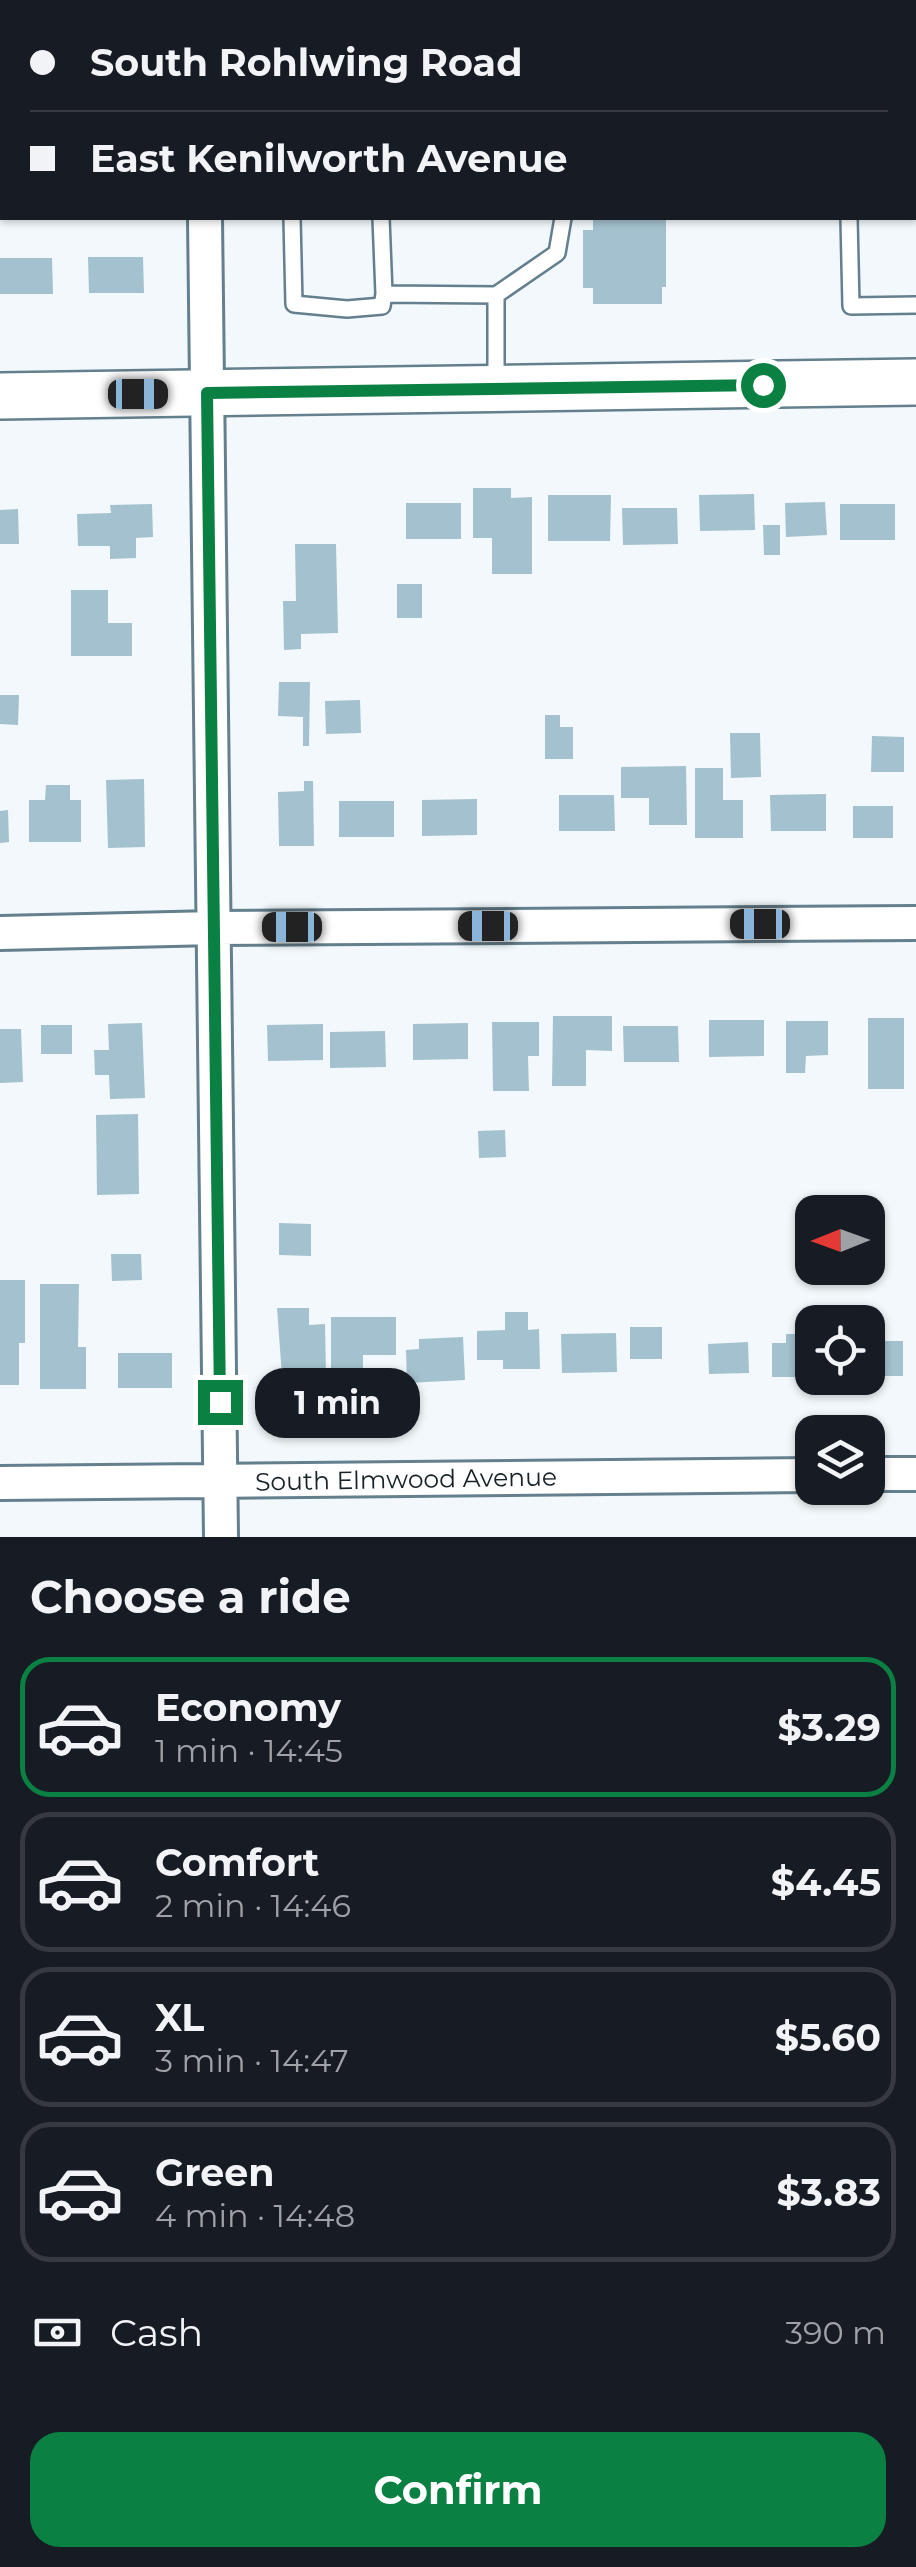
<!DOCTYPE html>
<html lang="en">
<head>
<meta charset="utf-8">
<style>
	body { margin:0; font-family:Montserrat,sans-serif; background:#20242c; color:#f1f3f6; height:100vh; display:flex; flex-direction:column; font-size:38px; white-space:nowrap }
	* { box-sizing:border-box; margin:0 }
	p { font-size:32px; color:#9ea1a6 }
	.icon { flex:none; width:55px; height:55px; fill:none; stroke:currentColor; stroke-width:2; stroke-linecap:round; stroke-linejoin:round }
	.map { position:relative; height:1537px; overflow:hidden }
	.details { display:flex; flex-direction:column; background:#171b24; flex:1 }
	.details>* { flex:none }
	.hud { position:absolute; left:0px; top:0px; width:918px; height:220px; box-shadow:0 2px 8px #0004; display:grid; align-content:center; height:220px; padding:0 30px; background:#171b24 }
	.needle { width:65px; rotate:269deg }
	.tools { position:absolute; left:795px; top:1195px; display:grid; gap:20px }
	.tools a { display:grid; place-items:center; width:90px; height:90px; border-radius:20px; background:#171b24; box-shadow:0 2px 8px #0004; font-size:50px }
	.end { position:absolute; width:45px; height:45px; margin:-22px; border:12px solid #0b8043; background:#fff; box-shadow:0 0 0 5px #fff }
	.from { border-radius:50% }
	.bubble { position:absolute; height:70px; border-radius:30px; background:#171b24; box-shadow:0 2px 8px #0004; font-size:32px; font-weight:700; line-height:70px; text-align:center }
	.car { position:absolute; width:30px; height:60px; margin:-30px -15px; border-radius:12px; box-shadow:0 0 8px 2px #0007; background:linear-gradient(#222 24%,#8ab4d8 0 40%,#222 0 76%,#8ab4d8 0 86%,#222 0) }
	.hud b { display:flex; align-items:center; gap:35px; height:95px; font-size:38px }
	.hud b+b { border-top:2px solid #363941 }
	.hud i { width:25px; height:25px; background:#f1f3f6 }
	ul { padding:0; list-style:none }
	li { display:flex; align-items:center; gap:30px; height:140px; margin:0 20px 15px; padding:0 10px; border:5px solid #363941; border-radius:30px }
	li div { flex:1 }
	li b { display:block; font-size:38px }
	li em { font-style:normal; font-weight:700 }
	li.on { border-color:#0b8043 }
	li>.icon { width:90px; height:90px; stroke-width:1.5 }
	h2 { padding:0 30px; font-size:45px; line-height:120px }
	.pay { display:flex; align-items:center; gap:25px; height:110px; padding:0 30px; font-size:38px }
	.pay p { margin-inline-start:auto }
	.button { display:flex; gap:20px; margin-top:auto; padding:20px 30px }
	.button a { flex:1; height:115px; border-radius:30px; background:#0b8043; color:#fff; font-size:40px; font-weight:700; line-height:115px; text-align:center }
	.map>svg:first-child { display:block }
</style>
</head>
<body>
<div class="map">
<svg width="916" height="1537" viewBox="0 0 916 1537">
	<rect width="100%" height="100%" fill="#f2f8fb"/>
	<path fill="#a4c1cf" d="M593,218H666V287H662V304H593V288H583V230H593Z
		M88,257H143L144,293H89Z
		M0,258H52L53,294H0Z
		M473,488H511V498L532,497V574H492V538H473Z
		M754,494L755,530L700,531L699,495Z
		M548,495H611L610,541H548Z
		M825,502L827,535L786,537L785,503Z
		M406,503H461V539H406Z
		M152,504L153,537L136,538V558L110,559V546H78L77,514L111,513L110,505Z
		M840,504H895V540H840Z
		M622,508H677L678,544L623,545Z
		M18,509L19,544H0V510Z
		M763,525H780V555H764Z
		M295,544H336L338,633L301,634V649L284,650L283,601H296Z
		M397,584H422V618H397Z
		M71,590H108V623H132V656H71Z
		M279,682H310L309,746H303V717L278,716Z
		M0,695H19L18,725L0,724Z
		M360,700L361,733L326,734L325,701Z
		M545,715H560V727H573V759H545Z
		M730,733H760L761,777L731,778Z
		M872,736L904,737V772H871Z
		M686,766L687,825H649V798H621V767Z
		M695,768H723V800H743V838H695Z
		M144,779L145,847L108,848L106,780Z
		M304,781H313L314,846H279L278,792L304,791Z
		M46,785H70V800H81V842H29V800H45Z
		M826,794V831H771L770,795Z
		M559,795H614L615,831H559Z
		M477,799V835L422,836V800Z
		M339,801H394V837H339Z
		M853,806H893V838H853Z
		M8,810L9,842L0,843V811Z
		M553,1016H612V1051L586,1050V1086H552Z
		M868,1018H904V1089H868Z
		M709,1020H764V1056L709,1057Z
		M786,1021H828V1055L806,1056L805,1073H786Z
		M492,1022H539V1056H528L529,1091H493Z
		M142,1023L145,1098L110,1099L109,1075H95L94,1050H109L108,1024Z
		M468,1023V1059L413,1060V1024Z
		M323,1024V1060L268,1061L267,1025Z
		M41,1025H72V1054H41Z
		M623,1026H678L679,1062H624Z
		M0,1029H21L23,1082L0,1083Z
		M385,1031L386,1067L330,1068V1032Z
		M138,1114L139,1194L97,1195L96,1115Z
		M505,1130L506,1157L479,1158L478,1131Z
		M279,1223L311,1224V1256L279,1255Z
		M111,1254H141L142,1280L112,1281Z
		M0,1280H25V1343H19V1385H0Z
		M40,1284H79L78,1347H86V1389H40Z
		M277,1308H309V1325L325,1324L326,1375L282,1376Z
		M843,1310H865V1322H843Z
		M505,1312H528V1330L539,1329L540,1369H503V1360H477V1331L505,1330Z
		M331,1317H396V1355H363V1381H331Z
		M630,1327H662V1359H630Z
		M616,1333L617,1372L562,1373L561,1334Z
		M786,1334H812V1377H772V1343H786Z
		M463,1337L465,1380L407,1383L406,1350L419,1349V1339Z
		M868,1341H903V1376H868Z
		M748,1342L749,1373L709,1374L708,1344Z
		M118,1353H172V1388H118Z"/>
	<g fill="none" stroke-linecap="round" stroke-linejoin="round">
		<g stroke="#647f8d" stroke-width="20">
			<path id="lane" d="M289,0V2
				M375,0V2
				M677,0L678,2
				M843,0V2
				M292,218L294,304L347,309L382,306L384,294
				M381,218L384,294L496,295
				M849,218L851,306L916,305
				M496,385V295L557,253L563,218"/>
		</g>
		<g stroke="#647f8d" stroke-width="38">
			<path id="street" d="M477,0L480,2
				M207,2V0
				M595,2L602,0
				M205,218L221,1537
				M0,933L215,928L916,923
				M868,1474H916
				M0,1483L812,1475"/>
		</g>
		<g stroke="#647f8d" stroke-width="50">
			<path id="secondary" d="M0,396L916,382"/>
		</g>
		<use href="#lane" stroke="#fff" stroke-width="15"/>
		<use href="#street" stroke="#fff" stroke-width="32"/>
		<use href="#secondary" stroke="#fff" stroke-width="45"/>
	</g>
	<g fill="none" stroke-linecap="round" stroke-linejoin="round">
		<path stroke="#0b8043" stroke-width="12" d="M220,1402L207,393L763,385"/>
	</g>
	<g text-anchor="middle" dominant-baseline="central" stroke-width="10" stroke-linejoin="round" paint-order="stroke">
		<g font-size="25" fill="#172227" stroke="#fff">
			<text transform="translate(406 1479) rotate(-1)">South Elmwood Avenue</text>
		</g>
	</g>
</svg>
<div class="tools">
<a><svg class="needle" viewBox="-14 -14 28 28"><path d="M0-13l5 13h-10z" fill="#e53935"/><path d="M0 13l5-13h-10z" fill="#9ea1a6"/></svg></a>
<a><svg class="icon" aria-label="locate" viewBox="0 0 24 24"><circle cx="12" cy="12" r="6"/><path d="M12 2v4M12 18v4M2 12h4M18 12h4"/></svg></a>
<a><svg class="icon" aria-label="layers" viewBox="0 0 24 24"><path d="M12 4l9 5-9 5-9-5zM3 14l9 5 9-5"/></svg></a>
</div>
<i class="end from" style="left:763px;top:385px"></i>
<i class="end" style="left:220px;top:1402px"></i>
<div class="bubble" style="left:255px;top:1368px;width:165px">1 min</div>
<i class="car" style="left:138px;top:394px;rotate:90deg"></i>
<i class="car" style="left:760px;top:924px;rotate:270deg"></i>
<i class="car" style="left:488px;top:926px;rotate:270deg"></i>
<i class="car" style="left:292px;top:927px;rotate:270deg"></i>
<div class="hud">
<b><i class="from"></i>South Rohlwing Road</b>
<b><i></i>East Kenilworth Avenue</b>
</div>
</div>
<section class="details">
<h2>Choose a ride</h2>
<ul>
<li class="on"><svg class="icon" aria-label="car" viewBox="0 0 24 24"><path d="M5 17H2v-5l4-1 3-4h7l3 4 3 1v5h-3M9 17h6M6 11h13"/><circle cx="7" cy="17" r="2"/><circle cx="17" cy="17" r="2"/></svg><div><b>Economy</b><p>1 min · 14:45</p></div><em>$3.29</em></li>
<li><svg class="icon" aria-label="car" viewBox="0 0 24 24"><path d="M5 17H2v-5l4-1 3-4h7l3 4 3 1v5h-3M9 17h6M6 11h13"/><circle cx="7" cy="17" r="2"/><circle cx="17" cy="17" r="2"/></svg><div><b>Comfort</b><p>2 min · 14:46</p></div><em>$4.45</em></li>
<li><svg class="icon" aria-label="car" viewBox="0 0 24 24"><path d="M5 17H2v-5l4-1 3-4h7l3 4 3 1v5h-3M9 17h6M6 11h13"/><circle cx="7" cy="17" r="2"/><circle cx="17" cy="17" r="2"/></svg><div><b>XL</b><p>3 min · 14:47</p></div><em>$5.60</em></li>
<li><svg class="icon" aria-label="car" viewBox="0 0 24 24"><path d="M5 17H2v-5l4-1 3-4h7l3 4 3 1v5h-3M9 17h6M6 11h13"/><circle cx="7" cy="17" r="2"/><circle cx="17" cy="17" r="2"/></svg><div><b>Green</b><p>4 min · 14:48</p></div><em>$3.83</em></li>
</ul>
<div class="pay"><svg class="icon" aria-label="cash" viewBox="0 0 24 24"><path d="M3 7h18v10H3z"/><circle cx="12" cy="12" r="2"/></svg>Cash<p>390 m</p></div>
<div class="button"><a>Confirm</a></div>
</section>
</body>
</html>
